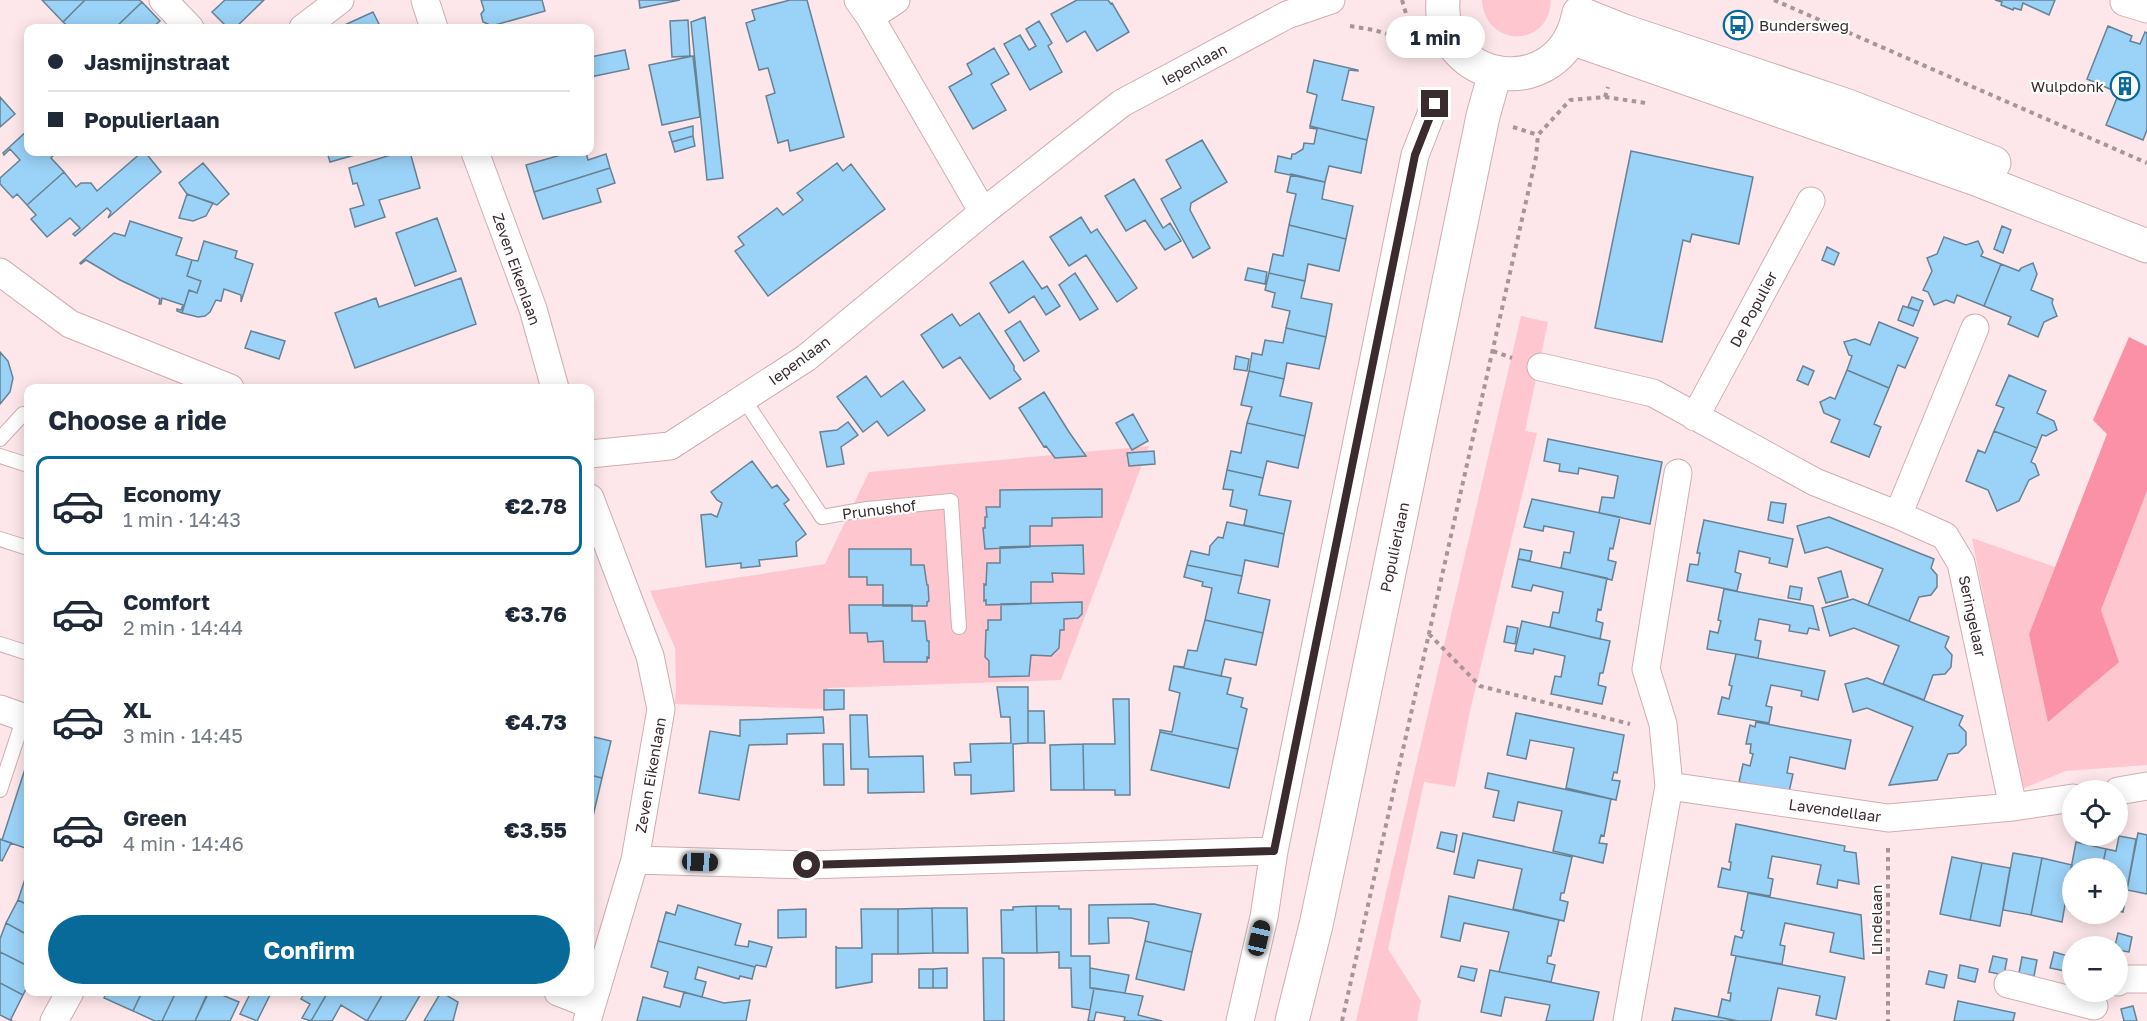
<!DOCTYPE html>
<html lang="en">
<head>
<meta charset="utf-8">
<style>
	body { margin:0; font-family:"Golos Text",sans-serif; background:#f6f6f7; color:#1f2937; height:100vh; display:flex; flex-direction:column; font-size:22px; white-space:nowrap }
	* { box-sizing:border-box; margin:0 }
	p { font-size:20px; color:#747a83 }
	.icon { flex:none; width:33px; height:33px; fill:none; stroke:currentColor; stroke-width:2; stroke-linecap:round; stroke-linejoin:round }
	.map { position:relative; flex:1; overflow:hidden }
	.details { position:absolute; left:24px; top:384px; width:570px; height:612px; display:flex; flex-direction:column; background:#fff; border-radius:12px; box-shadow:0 3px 15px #0003 }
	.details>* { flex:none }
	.guide { position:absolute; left:24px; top:24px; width:570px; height:132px; border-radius:12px; box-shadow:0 3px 15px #0003; display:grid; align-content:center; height:132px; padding:0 24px; background:#fff }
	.buttons { position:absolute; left:2062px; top:780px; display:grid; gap:12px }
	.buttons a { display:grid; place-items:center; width:66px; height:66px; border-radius:50%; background:#fff; box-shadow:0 3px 15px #0003; font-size:30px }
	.end { position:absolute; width:27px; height:27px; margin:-14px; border:8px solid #392b2e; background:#fff; box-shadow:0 0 0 3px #fff }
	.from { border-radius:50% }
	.bubble { position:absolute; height:42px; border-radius:21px; background:#fff; box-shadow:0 3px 15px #0003; font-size:20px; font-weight:700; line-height:42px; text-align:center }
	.car { position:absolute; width:18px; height:36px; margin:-18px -9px; border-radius:8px; box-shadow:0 0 4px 2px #0007; background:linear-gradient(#222 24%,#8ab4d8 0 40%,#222 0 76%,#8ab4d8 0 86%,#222 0) }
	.guide b { display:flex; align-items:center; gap:21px; height:57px; font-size:22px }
	.guide b+b { border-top:2px solid #e0e1e3 }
	.guide i { width:15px; height:15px; background:#1f2937 }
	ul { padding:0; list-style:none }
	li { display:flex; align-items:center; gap:18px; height:99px; margin:0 12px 9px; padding:0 12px; border:3px solid transparent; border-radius:12px }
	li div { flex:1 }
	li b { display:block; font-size:22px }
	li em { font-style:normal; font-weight:700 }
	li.on { border-color:#076a99 }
	li>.icon { width:54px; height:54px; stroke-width:1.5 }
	h2 { padding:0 24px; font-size:27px; line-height:72px }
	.action { display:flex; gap:12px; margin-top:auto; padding:12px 24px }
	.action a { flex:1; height:69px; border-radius:36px; background:#076a99; color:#fff; font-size:24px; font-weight:700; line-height:69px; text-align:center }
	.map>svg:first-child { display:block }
</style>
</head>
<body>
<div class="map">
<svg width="2147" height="1021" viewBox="0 0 2147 1021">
	<rect width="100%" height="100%" fill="#fde7ea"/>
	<path fill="#fec7d0" d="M1482,0H1551C1550,48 1485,49 1482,0Z
		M1521,316L1548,322L1525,431L1537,433L1470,711L1455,787L1424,782L1388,949L1421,1001L1417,1021H1356Z
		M1149,446L1061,680L828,688L827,709L674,704L676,692L675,648L650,591L825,564L869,472Z
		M2147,491V765L2066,771L2024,788L2010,732L1972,538L2055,567L2029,634L2119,662L2101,610Z"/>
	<path fill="#fa91a6" d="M2129,337L2147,346V491L2101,610L2119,662L2048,722L2029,634L2107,434L2093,420Z"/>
	<path fill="#9bd2f7" stroke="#678294" stroke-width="1.5" d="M42,0H85L63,22Z
		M85,0H139L142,2L115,28H70L63,22Z
		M225,0H264L235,28H228L212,12Z
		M481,0H542L545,11L488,27V24L483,22L481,14L484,10Z
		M639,0H680L640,8Z
		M790,0H807L844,137L790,151L788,140L778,143L766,96L775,93L768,68L759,70L746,23L755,20L752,10Z
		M1077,0H1108L1111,4L1112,3L1129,32L1097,51L1085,31L1067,42L1051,14Z
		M1995,0H2055L2049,15L2023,3L2021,10L2014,8L2013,10L2001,5L2002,2Z
		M142,2L160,21L152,28H115Z
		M373,12L381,28H338Z
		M705,17L723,178L707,180L691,22Z
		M688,20L690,56L672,57L670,21Z
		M1039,21L1052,43L1048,46L1062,72L1030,90L1004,44L1020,35L1029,50L1036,46L1026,29Z
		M2108,26L2132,36L2130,41L2140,44L2145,32L2147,33V130L2143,140L2106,125L2119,93L2087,79Z
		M994,48L1009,74L991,84L1006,110L973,129L949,87L972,74L967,64Z
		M625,50L629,69L590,77V57Z
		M693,56L700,117L662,125L649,65Z
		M1314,60L1358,70V71L1349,70L1342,100L1374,107L1367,140L1310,126L1317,95L1307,92Z
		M0,97L15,114L0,127Z
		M693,126V136L672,142L669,132Z
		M1310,126L1367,140L1361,173L1329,166L1325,182L1275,172L1278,156L1291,159L1292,154H1295L1303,149L1304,143L1314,144L1317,129L1310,128Z
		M28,130V152H56L51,158L64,172L27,205L17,194L13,198L0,184V178L20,160L10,149L4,155L3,153Z
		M693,136L695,146L675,152L672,142Z
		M1202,140L1227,182L1191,203L1190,210L1210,248L1193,258L1161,199L1181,188L1166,160Z
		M1631,151L1753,177L1739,244L1692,234L1690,242L1683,240L1662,342L1595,328Z
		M142,152H145L161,172L108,218L111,212L107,208L75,236L73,234L80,228L70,218L47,237L31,219L36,215L27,205L64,172L76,187L81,183H91L97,191Z
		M327,152H365L330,162Z
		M400,152H410L420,188L379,200L385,217L355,227L350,209L364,205L357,183L353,184L349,168Z
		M571,152H586L588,160L606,154L610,168L534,192L526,165Z
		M203,163L229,194L217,205L187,194L179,183Z
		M837,163L843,171L851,164L885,209L768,296L735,251L744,245L738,237L777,208L783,215L803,200L797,193Z
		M610,168L615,183L597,189L601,202L543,219L534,192Z
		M1291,174L1325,182L1322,199L1353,206L1346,239L1289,225L1296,194L1287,192Z
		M1134,179L1163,228L1170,223L1181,241L1165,250L1145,220L1126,231L1105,196Z
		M187,194L213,203L206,216L193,221L179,218Z
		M1081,217L1091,233L1097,229L1137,288L1117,302L1086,255L1069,266L1050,237Z
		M437,218L456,271L415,286L396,233Z
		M130,221L182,238L176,255L192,260L187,276L201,281L197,293L189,290L182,313L177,311V309L181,310L183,305L162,298L161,304H159L160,299L120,280L86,260L81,264L80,263L114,233L125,236Z
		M1289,225L1346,239L1339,271L1308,264L1305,281L1269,273L1273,254L1283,256Z
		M2002,226L2011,230L2003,253L1994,249Z
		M1944,237L1966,245L1978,241L1983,252L1981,256L2001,264L1984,306L1957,295L1954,303L1946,300L1934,305L1928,292L1923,290L1932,271L1927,258L1937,254Z
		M204,241L237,251L235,258L253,264L241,302V295L224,289L221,301L216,300L210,312L205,316L198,317L182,313L189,290L197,293L201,281L187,276L192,260L198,261Z
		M1827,247L1839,253L1834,265L1822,260Z
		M1023,261L1042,289L1047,286L1060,306L1046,315L1034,296L1009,313L990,283Z
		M2033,263L2037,274L2031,290L2053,299L2052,303L2057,316L2044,322L2038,337L2008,324L2011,317L1984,306L2001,264L2019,271L2021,268Z
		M1248,268L1267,272L1265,284L1245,280Z
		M1075,273L1098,309L1080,320L1059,285Z
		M1269,273L1305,281L1301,298L1332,304L1326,337L1286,328L1290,311L1272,307L1275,293L1265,290Z
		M461,278L476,324L355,368L335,313L376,298L379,307Z
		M1912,297L1923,301L1919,311L1908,307Z
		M1903,306L1919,311L1913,326L1898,320Z
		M979,313L1014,366V370L1021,379L990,399L960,357L943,368L921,335L952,314L960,326Z
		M1020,321L1039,351L1024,361L1005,331Z
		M1879,322L1918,338L1905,368L1898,365L1889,388L1847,370L1852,356L1849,355L1844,342L1855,339L1870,345Z
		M1286,328L1326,337L1319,369L1287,363L1284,379L1249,371L1252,353L1262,355L1265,340L1283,343Z
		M251,331L285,341L279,359L245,348Z
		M0,352L8,361L13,378L10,392L0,404Z
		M1236,356L1249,359L1247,371L1234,369Z
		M1803,366L1814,371L1808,385L1797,380Z
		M1847,370L1889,388L1874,424L1881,427L1869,457L1831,442L1840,420L1824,413L1820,402L1830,397L1835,399Z
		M1249,371L1284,379L1280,396L1312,403L1305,436L1247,423L1252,407L1241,405Z
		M2009,375L2046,391L2037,413L2054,421L2057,430L2046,436L2042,435L2037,448L1994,431L2004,408L1996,405Z
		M866,376L881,397L903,381L925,410L888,436L877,421L863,432L837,397Z
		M1044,392L1069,432L1086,456L1055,458L1046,446L1044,447L1019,408Z
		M1133,414L1148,441L1132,450L1116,423Z
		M848,422L858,435L841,447L844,464L827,467L820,432L837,430Z
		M1247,423L1305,436L1298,468L1267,461L1263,478L1227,470L1231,451L1241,453Z
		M1994,431L2037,448L2031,462L2035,464L2039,475L2029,480L2019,501L1997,511L1988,490L1966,481L1978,450L1985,453Z
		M1548,439L1662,462L1650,524L1599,513L1602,497L1614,498L1618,476L1579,468L1578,474L1559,471L1560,464L1544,461Z
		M1154,451L1155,464L1129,466L1127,453Z
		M752,461L772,488L777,485L789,500L784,504L806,534L796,542L797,556L759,560L760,566L741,568V563L706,567L701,515L711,514L717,517L722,503L717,500L711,492Z
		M1227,470L1263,478L1259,495L1291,501L1284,534L1244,525L1247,510L1230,506L1233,490L1223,489Z
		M1102,489V517L1052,518V526H1030V547L985,549L983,528H985V517H987L986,507H1000V490Z
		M1532,499L1620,517L1613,549L1610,548L1608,560L1616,562L1612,580L1561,568L1564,552L1570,553L1574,532L1544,526L1543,531L1524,527Z
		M1771,502L1786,504L1783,523L1768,520Z
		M1829,517L1934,559L1931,568L1937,575V587L1931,595L1919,597L1909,621L1868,605L1883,569L1827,547L1805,553L1797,526Z
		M1704,520L1793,539L1787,567L1769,563L1770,558L1739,551L1735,572L1741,574L1737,591L1687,581L1690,564L1698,565L1700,553H1697Z
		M1227,522L1284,534L1278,567L1245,560L1242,576L1187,565L1191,551L1209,555L1210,546L1218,537L1223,538Z
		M1083,545L1084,574L1052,573L1053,582H1031V604L986,605V600L984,601V584L986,585L987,563H1000V547Z
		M849,549H911V565H924L927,585H928L929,601L927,602V606H883V585H867V577H849Z
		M1520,549L1532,551L1530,561L1518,559Z
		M1518,559L1607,578L1601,610L1598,609L1596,621L1603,623L1600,639L1550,627L1553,612L1559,613L1563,592L1533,585L1531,591L1512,587Z
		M1187,565L1242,576L1238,593L1270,600L1263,633L1205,620L1212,588L1202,586L1203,582L1184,577Z
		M1841,571L1848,597L1826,603L1818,578Z
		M1790,586L1802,588L1800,600L1788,598Z
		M1724,589L1813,606L1819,630L1809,628L1807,634L1789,631L1790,625L1759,619L1755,640L1761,641L1758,658L1707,649L1710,631L1718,633L1721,621L1718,620Z
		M1853,599L1949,637L1945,647L1952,655L1951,667L1945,674L1933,675L1924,700L1883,684L1899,646L1854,628L1830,636L1822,608Z
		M1082,602V614L1078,618L1064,619V630H1060L1059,648L1051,656L1031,655L1029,676L989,677V661L985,657L986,630H988V620H1001V604Z
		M849,605H912V621H925L927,641H929V658L927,657V662H884L883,641L868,642L867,633H850Z
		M1205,620L1263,633L1256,665L1225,659L1221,676L1174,666L1184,667L1188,650L1197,651Z
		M1522,621L1610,641L1603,673H1600L1598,685L1606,687L1602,704L1551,694L1555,676L1561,677L1565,656L1534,649L1533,654L1515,651Z
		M1507,626L1518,628L1515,644L1504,642Z
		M1736,654L1825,671L1818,700L1801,696L1802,691L1771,685L1766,706L1772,707L1769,723L1718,714L1722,697L1729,699L1732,686L1729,685Z
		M1174,666L1231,678L1227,694L1243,698L1241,707L1247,709L1238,749L1160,732V730L1172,732L1180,693L1169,690Z
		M1867,678L1963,716L1959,725L1966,732V745L1958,753L1948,754L1937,780L1889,785L1913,727L1867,708L1853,712L1845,684Z
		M997,687H1028V743L1013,744L1014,791L971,794V775H955L954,763L971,762L970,744L1011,743L1010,717H1001Z
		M824,690H844V709L824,710Z
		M1113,699H1129L1130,795H1115V790H1084L1083,744H1115Z
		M1028,711H1044L1045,743H1028Z
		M1516,713L1624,735L1617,773L1614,772L1612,780L1620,781L1616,800L1566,788L1574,748L1530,740L1526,759L1507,755Z
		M850,715H867L869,757L923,756L924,792L868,793V769H851Z
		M823,717L824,733L787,734V744L749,745L739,800L699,793L710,731L740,736V720Z
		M1756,722L1851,740L1845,769L1790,757L1787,773L1793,774L1789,792L1739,782L1743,764L1750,766L1753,754L1750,753L1751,744H1746L1750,725L1755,727Z
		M1160,732L1238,749L1229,788L1151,770Z
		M590,736L611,741L602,778L590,775Z
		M823,744H843L844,785H824Z
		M1083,744L1084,790H1051L1050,745Z
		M25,769L28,770V849L2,840Z
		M1488,773L1611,799L1604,836L1601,835L1599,843L1607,844L1603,863L1553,851L1562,811L1518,802L1514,821L1493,817L1499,791L1485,788Z
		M590,775L602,778L593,816L590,815Z
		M1736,824L1845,846L1844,851L1856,853L1859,884L1838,880L1837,888L1817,884L1821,865L1772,856L1768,878L1773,879L1770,896L1718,887L1722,868L1730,870L1731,862H1729Z
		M1441,832L1457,835L1454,852L1437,848Z
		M1463,833L1572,857L1564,893H1561L1560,900L1568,902L1564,921L1513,909L1522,869L1478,860L1474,878L1454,874Z
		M2138,833L2147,835V894L2127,890Z
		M2119,836L2136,839L2123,912L2118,911V868H2102L2106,849L2116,851Z
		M0,839L11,843L2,861L0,860Z
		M2076,842L2106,849L2102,868H2073V901L2065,900Z
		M2013,853L2042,858L2031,915L2003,910Z
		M1952,857L1982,863L1970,920L1940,914Z
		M2042,858L2072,865L2062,922L2031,915Z
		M1982,863L2010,868L2000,926L1970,920Z
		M26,876L28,877V905L18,900Z
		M1748,893L1861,915L1864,959L1830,952L1834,933L1785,923L1780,945L1785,946L1782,964L1731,955L1735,936L1742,938L1744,931L1741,930Z
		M1449,896L1559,920L1551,956H1548L1547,963L1555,965L1551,982L1499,972L1509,932L1464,923L1460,941L1441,937Z
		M18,900L28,905V935L6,923Z
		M1154,904L1201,914L1192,952L1145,941L1149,922L1131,918H1108L1109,943L1089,944V905Z
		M678,905L741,924L735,945L748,947L749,941L772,947L766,967L756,965L755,967L658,941L666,912L675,915Z
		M1036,906H1059V909H1071V956H1090V988H1094L1090,1010L1072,1007L1071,968H1059V952L1037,953Z
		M1036,906L1037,953H1002L1001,910H1013V907Z
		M932,908L933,953L898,954V909Z
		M932,908H967L968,953H933Z
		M806,909V937L778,938V910Z
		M861,909H898V954H872V982L836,988V946L837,948H862Z
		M6,923L28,935V966L0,952V939Z
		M2118,933L2132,937L2129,952L2118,950V946H2115Z
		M658,941L755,967L752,979L740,976L739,979L698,967L695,979L706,982L702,997L664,987L668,972L651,967Z
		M1145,941L1192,952L1184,990L1136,979Z
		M0,952L28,966V985L23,995L0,983Z
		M2054,952L2068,956L2065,971L2050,968Z
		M1736,956L1845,977L1836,1019L1816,1015L1820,996L1778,988L1771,1021H1738L1718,1017L1722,999L1730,1001L1731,993H1728Z
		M1993,956L2007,959L2004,975L1989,972Z
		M2022,957L2037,960L2034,976L2019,973Z
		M983,958H1002L1004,959V1021H984Z
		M1960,965L1978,969L1975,982L1958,978Z
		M1461,966L1477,969L1474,981L1458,977Z
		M947,968V988H933V969Z
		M1090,968L1129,975L1125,993L1090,988Z
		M919,969H933V988H919Z
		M1490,970L1599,992L1593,1021H1546L1550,1005L1505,997L1501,1016L1481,1012Z
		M1929,971L1947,975L1944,988L1926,984Z
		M0,983L23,995L11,1019L12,1021L0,1015Z
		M1094,988L1143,996L1138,1015L1162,1021H1124L1125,1017L1096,1012L1094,1021H1088Z
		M107,992H142L133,1011L104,998Z
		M142,992H176L162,1021H155L133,1011Z
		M176,992H196L207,996L195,1021H162Z
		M208,992H215L239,1002L230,1021H195Z
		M251,992H268L271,993L257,1021L240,1014Z
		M305,992H328L311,1021L302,1018L310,1004L301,999Z
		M328,992H384L367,1021L341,1005L332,1021H311Z
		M384,992H422L405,1021H367Z
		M441,992L458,1002L453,1021H424Z
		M684,992L724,1003L750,1000L746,1021H637L643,997L680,1007Z
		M1958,1001L2015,1013L2013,1021H1954Z
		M2133,1006L2137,1021H2124L2121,1009Z
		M1675,1008L1718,1017L1738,1021H1672Z"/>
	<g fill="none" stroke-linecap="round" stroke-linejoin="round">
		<g stroke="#d0adb3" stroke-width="16">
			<path id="service" d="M743,398L822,517L867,509L951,501L959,627
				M0,439L23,414L28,416
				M0,456L28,465
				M0,539L28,548
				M0,644L28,653
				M0,790L24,717"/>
		</g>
		<g stroke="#d0adb3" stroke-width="29">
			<path id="minor" d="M163,0L190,28
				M425,0L434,28
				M858,0L870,17L983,212
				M2124,2L2147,9
				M870,17L896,0
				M303,28L340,0
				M475,152L533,309L555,388
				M0,272L70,324L230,388
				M1975,328L1898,515L1945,536L1961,563L2013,807
				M1541,367L1653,393L1815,482L1898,515
				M1695,417L1811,201
				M590,454L670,446L806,358L983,212L1122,103L1287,15L1331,0
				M0,709L28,719
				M1669,786L1888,818L2013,807L2073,798
				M2118,791L2147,786
				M635,860L807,865L1274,851
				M2118,982L2121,979H2147
				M2008,984L2094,1006
				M558,992L591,1005
				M54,1021L70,992
				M587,1021L635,860L661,709L650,656L590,498
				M1240,1021L1264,917L1274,851L1415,155L1435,104
				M1627,1021L1669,786L1663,724L1646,669L1678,473"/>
		</g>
		<g stroke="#d0adb3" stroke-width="35">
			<path id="tertiary" d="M1443,0C1436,85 1559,104 1578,17
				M1579,13L1624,31L1845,105L1994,163
				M1571,38L1976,179L2147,246
				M1292,1021L1316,925L1336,830L1483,116L1495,73"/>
		</g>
		<path stroke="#a79598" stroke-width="4" stroke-dasharray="4.5 4.5" stroke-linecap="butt" d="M1402,0L1409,24
			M1774,0L2147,163
			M1350,26L1374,30L1414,42
			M1605,97L1646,103
			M1513,127L1538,135
			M1493,351L1512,358
			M1429,634L1480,686L1630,724
			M1888,848V1021
			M1342,1021L1536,157L1538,135L1570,100L1605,97L1608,87"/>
		<use href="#service" stroke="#fff" stroke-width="14"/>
		<use href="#minor" stroke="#fff" stroke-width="27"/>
		<use href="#tertiary" stroke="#fff" stroke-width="33"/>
	</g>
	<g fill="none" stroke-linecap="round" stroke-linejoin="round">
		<path stroke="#392b2e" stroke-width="8" d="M807,865L1274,851L1415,155L1435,104"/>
	</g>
	<defs>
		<g id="bus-ring" transform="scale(1.5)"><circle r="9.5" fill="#fff" stroke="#076a99" stroke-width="1.5"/><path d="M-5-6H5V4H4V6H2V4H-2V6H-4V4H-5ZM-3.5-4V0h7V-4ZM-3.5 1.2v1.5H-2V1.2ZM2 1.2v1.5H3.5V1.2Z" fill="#076a99"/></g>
		<g id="building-ring" transform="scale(1.5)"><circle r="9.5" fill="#fff" stroke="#076a99" stroke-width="1.5"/><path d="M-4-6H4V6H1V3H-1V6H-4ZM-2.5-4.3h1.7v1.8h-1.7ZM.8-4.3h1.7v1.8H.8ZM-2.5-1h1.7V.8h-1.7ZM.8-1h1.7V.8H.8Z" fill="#076a99"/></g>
	</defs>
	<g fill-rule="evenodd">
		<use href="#bus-ring" x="1738" y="25"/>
		<use href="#building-ring" x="2125" y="86"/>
	</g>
	<g text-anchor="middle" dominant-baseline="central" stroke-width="4.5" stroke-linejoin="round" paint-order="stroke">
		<g font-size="15" fill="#392b2e" stroke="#fff" text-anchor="start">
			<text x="1759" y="25">Bundersweg</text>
			<text x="2104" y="86" text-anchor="end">Wulpdonk</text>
		</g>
		<g font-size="15" fill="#392b2e" stroke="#fff">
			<text transform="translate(1194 64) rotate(-28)">Iepenlaan</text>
			<text transform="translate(517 269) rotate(71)">Zeven Eikenlaan</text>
			<text transform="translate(1753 309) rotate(-62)">De Populier</text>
			<text transform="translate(799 360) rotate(-36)">Iepenlaan</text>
			<text transform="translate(879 509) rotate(-7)">Prunushof</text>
			<text transform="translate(1394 547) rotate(-78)">Populierlaan</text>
			<text transform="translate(1973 616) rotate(78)">Seringelaar</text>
			<text transform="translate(650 775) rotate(-80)">Zeven Eikenlaan</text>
			<text transform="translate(1835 810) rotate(8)">Lavendellaar</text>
			<text transform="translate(1876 920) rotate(-90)">Lindelaan</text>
		</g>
	</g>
</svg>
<div class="buttons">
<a><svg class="icon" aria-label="locate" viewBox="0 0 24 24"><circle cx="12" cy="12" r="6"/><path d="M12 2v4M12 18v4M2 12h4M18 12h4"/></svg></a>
<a>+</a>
<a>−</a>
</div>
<i class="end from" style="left:807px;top:865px"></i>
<i class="end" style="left:1435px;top:104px"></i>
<div class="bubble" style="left:1386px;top:16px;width:99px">1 min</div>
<i class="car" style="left:700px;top:862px;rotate:92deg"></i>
<i class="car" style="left:1259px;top:938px;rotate:13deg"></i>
<div class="guide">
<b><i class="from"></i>Jasmijnstraat</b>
<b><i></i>Populierlaan</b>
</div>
<section class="details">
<h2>Choose a ride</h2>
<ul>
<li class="on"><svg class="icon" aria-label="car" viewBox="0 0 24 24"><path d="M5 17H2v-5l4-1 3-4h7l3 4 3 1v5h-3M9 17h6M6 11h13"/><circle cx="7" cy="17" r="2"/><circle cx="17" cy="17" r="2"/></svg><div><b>Economy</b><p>1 min · 14:43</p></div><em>€2.78</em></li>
<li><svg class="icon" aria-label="car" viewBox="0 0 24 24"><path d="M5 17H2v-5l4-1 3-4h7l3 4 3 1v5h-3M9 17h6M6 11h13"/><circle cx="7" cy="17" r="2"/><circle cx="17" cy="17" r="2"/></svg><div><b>Comfort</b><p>2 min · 14:44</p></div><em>€3.76</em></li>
<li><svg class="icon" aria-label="car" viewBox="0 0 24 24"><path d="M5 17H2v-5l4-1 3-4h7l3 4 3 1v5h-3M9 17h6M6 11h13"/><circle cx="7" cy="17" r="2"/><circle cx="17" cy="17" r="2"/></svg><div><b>XL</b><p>3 min · 14:45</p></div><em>€4.73</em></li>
<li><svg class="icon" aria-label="car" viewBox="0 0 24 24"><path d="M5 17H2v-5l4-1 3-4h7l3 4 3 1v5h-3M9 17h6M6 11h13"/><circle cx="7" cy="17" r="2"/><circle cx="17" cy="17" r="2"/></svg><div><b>Green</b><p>4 min · 14:46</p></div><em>€3.55</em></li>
</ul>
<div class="action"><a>Confirm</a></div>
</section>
</div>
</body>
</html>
